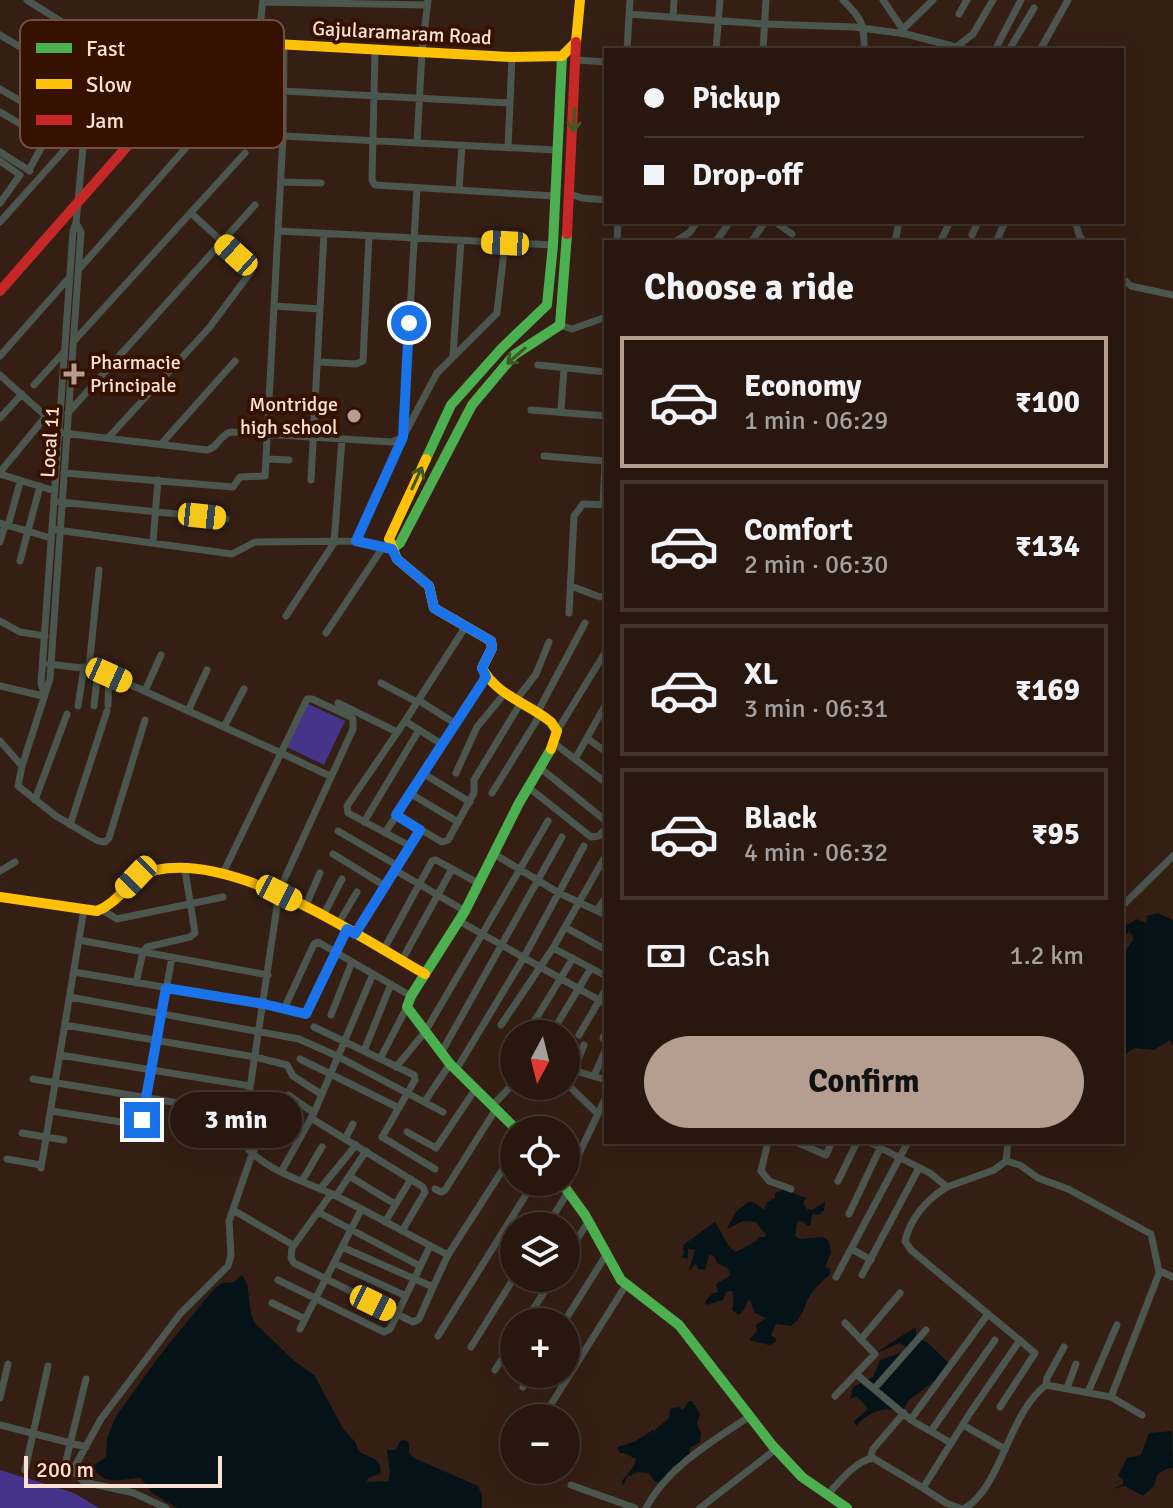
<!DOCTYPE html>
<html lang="en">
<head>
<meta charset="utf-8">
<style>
	body { margin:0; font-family:Signika,sans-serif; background:#302018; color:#f1f3f6; height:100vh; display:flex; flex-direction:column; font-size:30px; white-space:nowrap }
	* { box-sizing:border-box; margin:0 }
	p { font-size:26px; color:#a59f9e }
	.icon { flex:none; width:44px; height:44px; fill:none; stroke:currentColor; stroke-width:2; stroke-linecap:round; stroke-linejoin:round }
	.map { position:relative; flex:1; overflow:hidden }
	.side { position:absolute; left:604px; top:240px; width:520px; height:904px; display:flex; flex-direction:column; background:#28170f; border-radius:0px; box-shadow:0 4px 20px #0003,0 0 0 2px #44362f }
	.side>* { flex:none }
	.hud { position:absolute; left:604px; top:48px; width:520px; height:176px; border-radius:0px; box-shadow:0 4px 20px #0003,0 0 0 2px #44362f; display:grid; align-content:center; height:176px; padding:0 40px; background:#28170f }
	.needle { width:52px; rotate:187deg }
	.fabs { position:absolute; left:500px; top:1020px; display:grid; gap:16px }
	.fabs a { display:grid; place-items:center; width:80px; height:80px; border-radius:50%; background:#28170f; box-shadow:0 4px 20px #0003,0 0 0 2px #44362f; font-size:40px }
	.scale { position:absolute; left:24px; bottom:20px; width:198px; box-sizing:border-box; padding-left:8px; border:4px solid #fbe1d5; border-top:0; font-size:22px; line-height:28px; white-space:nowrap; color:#fbe1d5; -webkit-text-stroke:6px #371100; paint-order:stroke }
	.end { position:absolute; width:36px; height:36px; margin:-18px; border:10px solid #1a73e8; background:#fff; box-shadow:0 0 0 4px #fff }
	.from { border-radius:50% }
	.bubble { position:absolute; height:56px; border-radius:28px; background:#28170f; box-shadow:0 4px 20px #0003,0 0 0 2px #44362f; font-size:26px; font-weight:700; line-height:56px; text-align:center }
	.car { position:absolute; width:24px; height:48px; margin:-24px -12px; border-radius:10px; box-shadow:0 0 6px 2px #0007; background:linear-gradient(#f5c518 24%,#345 0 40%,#f5c518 0 76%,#345 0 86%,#f5c518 0) }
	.hud b { display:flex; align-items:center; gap:28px; height:76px; font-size:30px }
	.hud b+b { border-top:2px solid #44362f }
	.hud i { width:20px; height:20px; background:#f1f3f6 }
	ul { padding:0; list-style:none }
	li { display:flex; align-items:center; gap:24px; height:132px; margin:0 16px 12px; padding:0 24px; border:4px solid #44362f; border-radius:0px }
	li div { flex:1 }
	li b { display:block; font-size:30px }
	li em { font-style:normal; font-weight:700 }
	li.current { border-color:#b69d91 }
	li>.icon { width:72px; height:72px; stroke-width:1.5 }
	h2 { padding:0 40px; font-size:36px; line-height:96px }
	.pay { display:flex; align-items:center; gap:20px; height:88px; padding:0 40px; font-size:30px }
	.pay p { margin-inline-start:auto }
	.button { display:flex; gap:16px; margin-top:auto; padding:16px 40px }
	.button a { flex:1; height:92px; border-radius:48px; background:#b69d91; color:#111; font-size:32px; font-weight:700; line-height:92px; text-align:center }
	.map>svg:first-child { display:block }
</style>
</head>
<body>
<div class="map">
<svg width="1173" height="1508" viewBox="0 0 1173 1508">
	<rect width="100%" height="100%" fill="#351f14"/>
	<path fill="#46348a" d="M304,702L345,721L324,765L285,746Z
		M0,1470L74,1493L99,1508H0Z"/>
	<path fill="#051319" d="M1158,913L1173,920V1046L1170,1040L1154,1050L1134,1048L1124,1055L1123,955L1134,938L1129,931L1122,941V920L1128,925L1136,919L1146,923L1147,916Z
		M784,1190L806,1198L803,1203L807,1209L812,1210L825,1202L824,1210L819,1215L812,1214L811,1224L808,1226L802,1221L797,1222L795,1236L800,1239L823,1237L829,1241L831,1253L825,1267L830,1269V1274C822,1282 813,1289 808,1299C804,1309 801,1319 791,1326L776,1324L771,1335L776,1339V1342L769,1345L749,1340L757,1331L756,1325L766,1318L755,1313L750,1300L747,1301L745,1309L739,1315L732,1310L734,1301L732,1291L726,1292L723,1300L706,1305L705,1302L713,1293L718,1292L716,1284L731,1275L727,1268L717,1263L714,1256L709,1255L705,1270L698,1269L696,1263L689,1271L695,1250L688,1249V1259L681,1257L684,1254L683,1245L715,1222L728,1245L735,1252C741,1250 750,1244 756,1241L759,1237H764L766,1235L756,1222L743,1221L727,1229L735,1213L748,1202L755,1203L764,1210L767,1202L775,1198V1193Z
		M242,1275L247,1284L251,1313L254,1322L292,1359L315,1376L342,1427L356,1443L358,1451C369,1458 384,1458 380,1474L368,1478L367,1482L389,1481L390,1472L387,1450H396L400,1441L405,1440L409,1443V1453L416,1459L478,1486L482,1495V1508H177L152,1493L141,1478C122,1478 104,1488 93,1466L106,1457L107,1438L116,1416L160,1355L214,1289L222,1283L234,1282Z
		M916,1327V1338L927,1342L948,1362L947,1371L908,1401L903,1410C882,1408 871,1410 856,1426L854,1421L868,1409L857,1396L850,1399L853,1387L873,1377L880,1360L905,1351L906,1347L899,1343L869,1357Z
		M689,1401H692L700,1414L697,1424L701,1433L700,1442L690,1448V1458L672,1467L670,1477L660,1483L654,1481L649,1473L638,1472L627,1477L623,1486L622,1481L634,1466L636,1459L624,1453H620L617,1447L634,1442L653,1430L655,1433V1430L669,1418L670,1409L678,1407L683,1410Z
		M1172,1431L1173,1468L1166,1469L1157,1475L1154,1486L1143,1496L1125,1486L1112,1489L1123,1484V1479L1118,1476L1127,1458L1141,1455L1149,1433Z"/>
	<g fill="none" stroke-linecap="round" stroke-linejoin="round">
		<path stroke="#4b564e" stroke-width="7" d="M843,0C861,18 865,24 864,50
			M883,0L906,34
			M263,2L427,5
			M629,14L765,24L854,27L906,34L968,50
			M959,14L967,0
			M673,17L674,0
			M904,28L933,0
			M0,35L89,88
			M258,43L263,0
			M955,48L973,34L993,0
			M627,50L630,0
			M716,50L720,0
			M763,50L766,0
			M995,50L1021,0
			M1009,50L1034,8
			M1040,50L1068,0
			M375,51L372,180L375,185L554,196
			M577,60L606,62
			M0,89L77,134L81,137L83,147L76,223L73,231L41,684L44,692
			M0,112L43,137L45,141L29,170
			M86,125L147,56
			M227,128L234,132L238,129L239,93L243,89L510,103
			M283,136L556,150
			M417,143L422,52L428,0
			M508,148L512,57
			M0,152L30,171
			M0,161L20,175L0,203
			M281,182L321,183
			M459,190L462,145
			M570,194L582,198L606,200
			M0,222L85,127L92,41L27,0
			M775,222L792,234
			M1075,222L1080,237L1084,242
			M76,223L81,232L50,679L22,766L18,786L56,816L98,841L105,842L109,838L145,720
			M278,231L553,245
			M972,235L978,222
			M716,241L730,222
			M617,242L618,222
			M675,242L690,232L697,222
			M751,242L765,222
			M895,242L899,222
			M940,242L950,222
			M996,242L1005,222
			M80,268L221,108
			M1122,278L1131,286L1173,295
			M274,306L320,309
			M560,325L572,329L606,317
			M74,341L245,153
			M453,355L461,241
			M0,356L68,279
			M318,362L356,364L363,361L369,236
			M538,365L606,372
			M0,375L59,428
			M34,385L63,353
			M531,410L606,416
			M561,412L564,368
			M68,413L255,205
			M0,418L22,394
			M63,433L207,450C218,448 219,435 231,432L392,442L403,437L437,373L497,313L505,243
			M108,438L209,328L250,273L251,268L191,213
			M162,443L235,361
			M544,456L605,461
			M267,459L289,460
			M0,472L47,415
			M64,473L233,487L240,477L265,476L283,136L284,45
			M0,474L55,491
			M311,480L324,233
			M60,502L226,519
			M603,505L606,441
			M0,523L51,538
			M8,526L19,486
			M57,530L232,554L255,542L356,541L392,549
			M356,541L403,437L417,188
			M0,542L5,525
			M153,542L158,480
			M20,561L40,486
			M571,586L600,597L606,595
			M569,613L574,516L583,504L606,505
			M286,616L334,543L342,439
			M0,621L20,632L45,636
			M326,633L383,547
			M49,664L98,670L281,753L222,875
			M89,668L99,570
			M381,683L417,702
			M0,686L43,696
			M145,691L161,655
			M418,700L456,724
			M516,700L536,674L549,642
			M338,703L397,732
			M108,705L109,675
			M78,706L84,667
			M94,706L98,670
			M188,711L207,670
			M537,713L585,623
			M405,721L466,626
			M224,727L244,689
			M557,731L606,651
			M587,738L606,752
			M0,741L22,766
			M554,743L606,783
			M575,759L606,704
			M539,767L606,821
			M456,773L477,727L505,693
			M424,774L470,802
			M528,787L591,837L599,836L606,828
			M492,793L540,715
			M411,794L458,822
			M35,800L67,714
			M396,815L442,842L448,840L474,793V780L520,704
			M364,822L419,730
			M70,825L107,711
			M338,831L398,866
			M385,833L486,677
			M410,846L348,813L347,806L405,721L443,745
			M333,854L385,886
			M494,854L559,893L606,915
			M395,870L465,911
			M0,871L15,862
			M278,893L353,729V719L349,716L312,699H307L281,753L330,776
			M279,893L242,1142C263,1170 301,1180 332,1194C371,1213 409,1235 448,1255
			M1122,906L1173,856
			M305,907L320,873
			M102,910L117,919L223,897
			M597,910L606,897
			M323,916L342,879
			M459,921L606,1004
			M338,924L357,892
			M565,927L606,950
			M355,934L420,830
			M79,940L268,975
			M553,948L606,976
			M384,949L432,861L436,860L478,883
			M402,960L452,869
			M74,972L264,1004L305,1015L347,929
			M136,983L143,952L147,947L190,937L195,933L185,870
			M70,997L299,1039L337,1056L443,1112
			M284,1009L314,944L318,942L411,996
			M331,1015L352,962
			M65,1025L255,1057L287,1065L293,1076L321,1094
			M501,1025L553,948L606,855
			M314,1027L414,1075L415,1080L382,1137L435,1169
			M606,1033L603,1038L606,1042
			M524,1034L537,1017L573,958
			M551,1034L591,968
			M579,1035L606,989
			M514,1045V1053
			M364,1051L391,984
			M441,1053L562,837
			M60,1055L250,1086
			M300,1059L399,1108
			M380,1059L407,1007
			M396,1067L425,1032L548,821
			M566,1068L606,1080
			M456,1070L524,957L584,846
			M574,1070L584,1045
			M594,1076L606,1049
			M33,1079L245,1114
			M566,1083L598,1114
			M425,1101L450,1064
			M493,1105L514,1083
			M51,1111L134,1124L142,1120L172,957
			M311,1118L423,1187L425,1192L402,1231
			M407,1132L436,1148L476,1088
			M22,1133L64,1140
			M345,1139L353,1124
			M768,1142L761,1171L769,1181L791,1189
			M796,1142L826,1155L832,1142
			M869,1142L930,1173L947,1187C926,1200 911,1217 905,1241L911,1250L1035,1353L1000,1407
			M7,1159L41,1165
			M1006,1161L1020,1165L1038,1178L1068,1189L1151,1234L1159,1272
			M41,1168L84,909
			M281,1172L314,1113L373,974
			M349,1176L395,1204
			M302,1181L322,1147
			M566,1181L606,1097
			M838,1181L857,1142
			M947,1187L994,1170L1006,1161L1008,1142
			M320,1189L356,1145
			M435,1189L441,1192L445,1190L496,1109
			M331,1194L292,1248L291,1258L294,1263L413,1322L419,1319L433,1287
			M336,1196L366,1151
			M233,1210L293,1245
			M318,1212L420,1266
			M849,1214L883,1142
			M385,1222L411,1179
			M547,1226L568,1192
			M342,1247L433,1287L448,1255L514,1152
			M852,1249L871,1260
			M566,1257L588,1222
			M334,1263L406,1296
			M862,1275L919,1168
			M836,1277L908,1142
			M278,1280L384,1332L390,1329L430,1246
			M272,1303L305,1319
			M525,1322L553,1278
			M564,1322L606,1255
			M845,1323L875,1354L856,1374
			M300,1329L361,1210
			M438,1336L534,1182
			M861,1339L900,1293
			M471,1347L514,1278
			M495,1370L514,1340
			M1046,1385L1111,1397L1160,1271L1173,1277
			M523,1387L531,1374
			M1067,1388L1076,1364
			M874,1389L926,1330
			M1088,1392L1117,1325
			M835,1396L856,1374L911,1420L951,1443
			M1111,1397L1142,1415
			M0,1398L8,1364
			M550,1406L626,1285
			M911,1419L988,1314
			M0,1425L86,1447
			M963,1425L1005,1449
			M931,1431L995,1340
			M870,1459L873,1449L904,1413
			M25,1470L48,1366
			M63,1473L86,1379
			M571,1485L635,1508
			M923,1488L946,1503L959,1508
			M827,1495C839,1483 855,1461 873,1458L923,1488L970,1413L1020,1340
			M166,1508L134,1493L84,1482L75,1473V1466L101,1419L180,1314L228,1266L231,1255L229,1221L252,1154L282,1097L288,1095L314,1113
			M646,1508C667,1467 713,1441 750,1416
			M700,1508L776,1449
			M965,1508C1002,1486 1008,1414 1046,1385L1047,1378L1064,1347"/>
		<path stroke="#4caf50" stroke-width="10" d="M426,459L451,405L502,348L547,305L553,245L562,56
			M392,549L400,543L472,405L514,355L560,325L567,234
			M517,1130L450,1064L407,1007L411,996L465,911L519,803L551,749
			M561,1182L585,1215L621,1280L679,1325L772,1445L802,1477L847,1508"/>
		<path stroke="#ffc107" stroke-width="10" d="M222,46L258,43L512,57L562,56L576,42L580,0
			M426,459L389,539L397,559L429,586L434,608L491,641L492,648L482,668C497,696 528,703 551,722L557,731L551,749
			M0,897L97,911C121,902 130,875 156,870C237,853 356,935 425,974"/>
		<path stroke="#c62828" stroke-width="10" d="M567,234L576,42
			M0,291L210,52L222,46"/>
	</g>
	<defs><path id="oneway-shaft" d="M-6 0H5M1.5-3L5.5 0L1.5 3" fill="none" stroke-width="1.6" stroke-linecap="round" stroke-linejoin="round" transform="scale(2)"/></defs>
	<g stroke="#405824">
		<use href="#oneway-shaft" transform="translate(574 120) rotate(93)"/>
		<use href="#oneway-shaft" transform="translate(516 356) rotate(139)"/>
		<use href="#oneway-shaft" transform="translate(417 478) rotate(-65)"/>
	</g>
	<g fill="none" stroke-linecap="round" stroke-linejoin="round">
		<path stroke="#1a73e8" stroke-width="10" d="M142,1120L166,988L264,1004L306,1014L347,929L355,934L420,830L396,815L486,677L482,668L492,648L491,641L434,608L429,586L397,559L392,549L356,541L403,437L409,323"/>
	</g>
	<g fill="#b69d91" stroke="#371100" stroke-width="3">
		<path d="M70 362h8v8h8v8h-8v8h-8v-8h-8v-8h8z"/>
		<circle cx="354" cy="416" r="8"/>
	</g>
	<g text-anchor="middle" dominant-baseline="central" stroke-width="8" stroke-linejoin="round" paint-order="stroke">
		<g font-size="20" fill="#fbe1d5" stroke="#371100">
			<text transform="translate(402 33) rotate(3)">Gajularamaram Road</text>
			<text transform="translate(50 442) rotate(-86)">Local 11</text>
		</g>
		<g font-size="20" fill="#fbe1d5" stroke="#371100" text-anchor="start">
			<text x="90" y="362">Pharmacie<tspan x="90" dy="23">Principale</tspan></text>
			<text x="338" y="404" text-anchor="end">Montridge<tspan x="338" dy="23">high school</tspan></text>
		</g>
	</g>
	<rect x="20" y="20" width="264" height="128" rx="12" fill="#371100" stroke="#724f40" stroke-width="2"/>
	<rect x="36" y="43" width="36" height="10" fill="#4caf50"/>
	<rect x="36" y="79" width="36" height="10" fill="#ffc107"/>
	<rect x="36" y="115" width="36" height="10" fill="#c62828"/>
	<g font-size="22" fill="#fbe1d5">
		<text x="86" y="56">Fast</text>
		<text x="86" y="92">Slow</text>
		<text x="86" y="128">Jam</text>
	</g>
</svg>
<div class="fabs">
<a><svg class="needle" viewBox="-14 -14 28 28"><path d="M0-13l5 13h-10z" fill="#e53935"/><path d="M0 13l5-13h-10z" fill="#a59f9e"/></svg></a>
<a><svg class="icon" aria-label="locate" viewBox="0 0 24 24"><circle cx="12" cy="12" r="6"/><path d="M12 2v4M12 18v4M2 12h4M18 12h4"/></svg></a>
<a><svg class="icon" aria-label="layers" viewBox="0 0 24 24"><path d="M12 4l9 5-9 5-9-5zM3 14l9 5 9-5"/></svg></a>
<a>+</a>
<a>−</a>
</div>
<div class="scale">200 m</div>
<i class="end from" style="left:409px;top:323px"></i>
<i class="end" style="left:142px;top:1120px"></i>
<div class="bubble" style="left:170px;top:1092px;width:132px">3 min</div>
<i class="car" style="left:505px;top:243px;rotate:273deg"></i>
<i class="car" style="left:236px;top:255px;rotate:312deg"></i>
<i class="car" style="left:202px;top:516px;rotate:96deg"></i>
<i class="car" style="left:109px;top:675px;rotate:114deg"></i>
<i class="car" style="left:136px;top:877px;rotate:224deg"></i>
<i class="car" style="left:279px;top:893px;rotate:117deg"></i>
<i class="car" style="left:373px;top:1303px;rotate:116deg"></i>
<div class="hud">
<b><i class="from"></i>Pickup</b>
<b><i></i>Drop-off</b>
</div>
<section class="side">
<h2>Choose a ride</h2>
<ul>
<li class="current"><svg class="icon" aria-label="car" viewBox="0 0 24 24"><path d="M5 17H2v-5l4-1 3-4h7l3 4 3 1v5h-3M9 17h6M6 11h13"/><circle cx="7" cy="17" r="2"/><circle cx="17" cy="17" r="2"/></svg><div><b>Economy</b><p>1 min · 06:29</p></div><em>₹100</em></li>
<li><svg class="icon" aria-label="car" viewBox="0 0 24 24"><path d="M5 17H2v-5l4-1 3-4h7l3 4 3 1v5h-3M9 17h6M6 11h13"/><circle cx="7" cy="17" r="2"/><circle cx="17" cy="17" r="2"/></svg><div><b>Comfort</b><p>2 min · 06:30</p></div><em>₹134</em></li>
<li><svg class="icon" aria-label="car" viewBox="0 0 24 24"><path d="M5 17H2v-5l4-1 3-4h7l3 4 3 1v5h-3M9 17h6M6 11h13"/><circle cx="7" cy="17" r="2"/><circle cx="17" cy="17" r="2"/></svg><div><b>XL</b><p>3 min · 06:31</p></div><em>₹169</em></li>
<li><svg class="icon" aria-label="car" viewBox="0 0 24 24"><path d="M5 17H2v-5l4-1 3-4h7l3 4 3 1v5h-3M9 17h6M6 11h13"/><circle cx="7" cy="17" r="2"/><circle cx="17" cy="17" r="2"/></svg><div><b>Black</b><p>4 min · 06:32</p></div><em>₹95</em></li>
</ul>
<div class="pay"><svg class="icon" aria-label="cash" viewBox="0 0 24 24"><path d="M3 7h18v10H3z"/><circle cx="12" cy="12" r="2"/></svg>Cash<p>1.2 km</p></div>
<div class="button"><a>Confirm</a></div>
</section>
</div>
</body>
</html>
